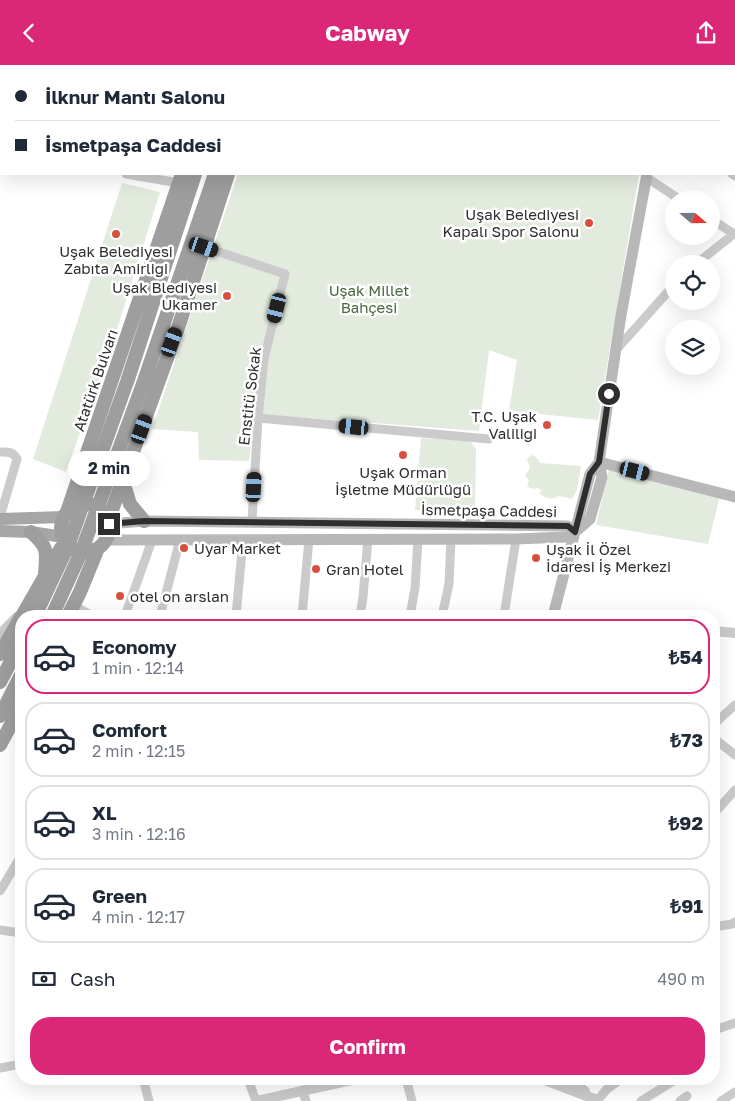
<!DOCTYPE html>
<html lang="en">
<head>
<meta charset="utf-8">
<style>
	body { margin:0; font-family:"Golos Text",sans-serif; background:#f6f6f7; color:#1f2937; height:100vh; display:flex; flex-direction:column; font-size:19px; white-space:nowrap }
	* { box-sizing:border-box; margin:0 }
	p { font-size:16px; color:#747a83 }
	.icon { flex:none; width:28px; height:28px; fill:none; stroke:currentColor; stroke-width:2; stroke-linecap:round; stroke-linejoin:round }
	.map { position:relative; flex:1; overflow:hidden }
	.drawer { position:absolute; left:15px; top:545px; width:705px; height:475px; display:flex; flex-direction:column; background:#fff; border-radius:20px; box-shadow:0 5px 20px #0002 }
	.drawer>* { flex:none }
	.hud { position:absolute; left:0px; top:0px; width:735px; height:110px; box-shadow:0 5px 20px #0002; display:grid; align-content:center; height:110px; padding:0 15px; background:#fff }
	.needle { width:32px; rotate:110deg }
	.fabs { position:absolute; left:665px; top:125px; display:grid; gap:10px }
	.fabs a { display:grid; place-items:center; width:55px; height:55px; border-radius:50%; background:#fff; box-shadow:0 5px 20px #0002; font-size:25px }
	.end { position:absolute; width:22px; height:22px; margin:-11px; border:6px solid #2e2e2e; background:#fff; box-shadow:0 0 0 2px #fff }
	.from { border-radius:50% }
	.bubble { position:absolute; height:35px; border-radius:18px; background:#fff; box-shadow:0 5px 20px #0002; font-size:16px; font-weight:700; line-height:35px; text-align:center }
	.car { position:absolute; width:15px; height:30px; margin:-15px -8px; border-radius:6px; box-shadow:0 0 4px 1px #0007; background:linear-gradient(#222 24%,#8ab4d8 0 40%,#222 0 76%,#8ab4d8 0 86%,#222 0) }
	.hud b { display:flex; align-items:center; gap:18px; height:48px; font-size:19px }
	.hud b+b { border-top:1px solid #e0e1e3 }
	.hud i { width:12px; height:12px; background:#1f2937 }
	ul { padding:9px 0 0; list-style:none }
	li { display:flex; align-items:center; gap:15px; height:75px; margin:0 10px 8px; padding:0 5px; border:2px solid #e0e1e3; border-radius:20px }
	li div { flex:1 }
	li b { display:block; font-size:19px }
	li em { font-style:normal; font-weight:700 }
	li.on { border-color:#db2777 }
	li>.icon { width:45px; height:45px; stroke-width:1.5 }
	.pay { display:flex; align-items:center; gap:12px; height:55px; padding:0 15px; font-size:19px }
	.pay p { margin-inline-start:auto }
	.primary-button { display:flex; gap:10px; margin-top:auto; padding:10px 15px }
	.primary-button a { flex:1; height:58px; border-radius:20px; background:#db2777; color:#fff; font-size:20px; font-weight:700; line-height:58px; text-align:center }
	header { display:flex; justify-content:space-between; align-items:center; height:65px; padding:0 15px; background:#db2777; color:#fff; font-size:22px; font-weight:700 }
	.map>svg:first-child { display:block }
</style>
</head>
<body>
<header><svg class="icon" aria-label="back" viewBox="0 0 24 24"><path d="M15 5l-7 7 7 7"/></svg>Cabway<svg class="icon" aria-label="share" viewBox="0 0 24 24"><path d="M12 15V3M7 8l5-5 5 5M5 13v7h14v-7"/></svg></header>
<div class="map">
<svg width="735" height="1036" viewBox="0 0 735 1036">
	<rect width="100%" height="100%" fill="#fff"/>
	<path fill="#e2ebdd" d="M422,0H582V1H422Z
		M238,109H639L598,355L509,346L517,295L489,285L479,366L255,349L249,396L199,395L198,367L152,364Z
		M122,118L160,127L120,255L66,407L33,394Z
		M421,373L470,376L476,384L475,448L415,445Z
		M531,390L536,392L540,398L581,401L577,425L572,434L559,431C552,435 546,434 539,428L542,426L537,422L536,424L527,422L529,416L525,410C531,403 531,404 527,395L529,392Z
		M609,404L720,431L708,479L596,460Z"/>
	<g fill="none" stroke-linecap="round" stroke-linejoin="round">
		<path stroke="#d5d5d5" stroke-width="14" stroke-dasharray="14 7" stroke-linecap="butt" d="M238,1L239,0
			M255,1L256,0"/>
		<path stroke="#cbcbcb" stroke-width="9" d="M25,1V0
			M164,1V0
			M734,13L735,11
			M0,100H1
			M126,109L179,118
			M732,109L735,111
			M646,112L679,134
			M711,154L734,169
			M204,182L285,209L264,294L258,353L252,457
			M696,199L735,168
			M616,285L674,220
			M258,353L489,374
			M0,387C7,387 13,386 17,394L0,452
			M74,541L93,551
			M125,551L152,475
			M160,551L180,475
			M236,551L243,475
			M302,551L309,474
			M360,551L363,532L368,474
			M410,551L415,523L418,474
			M442,551L449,519L451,474
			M504,551L516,474
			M714,659L735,640
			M714,674L720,678L735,690
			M714,747L719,743L735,725
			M0,826L21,791
			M714,862L732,859L735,857
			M0,865L21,868
			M714,965L735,958
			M0,1003L21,999
			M143,1014L149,1036
			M248,1014L256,1036
			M406,1014L412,1036
			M302,1025L306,1036
			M597,1036L607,1024L621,1014
			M641,1036L675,1015
			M680,1036L687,1031
			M721,1036L735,1027"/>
		<path stroke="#cbcbcb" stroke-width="10" d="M554,550L570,551
			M714,566L735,568
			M0,569L17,552
			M542,1014L597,1035
			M568,1014L585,1026
			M257,1036L356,1014"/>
		<path stroke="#b8b8b8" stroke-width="11" d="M682,0L684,1
			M701,0L703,1
			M671,1V0
			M734,23L735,24
			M734,36L735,37
			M599,397L735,432
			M109,459L144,456L567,461L575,467
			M106,475L516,474L566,472L575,467L590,454L602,412L599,397L621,250L647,109
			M553,551L590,409L599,397"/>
		<path stroke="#a6a6a6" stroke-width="12" d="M0,454L64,452
			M0,466L31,467L63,472"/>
		<path stroke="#9e9e9e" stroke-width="14" d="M224,1V0
			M268,1V0
			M128,314L195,109
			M143,319L215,109
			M123,416L130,439L144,456
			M61 463a24 24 0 1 1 48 0a24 24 0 1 1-48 0Z
			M67,447L182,109
			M108,456L179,260L228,109
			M31,467C48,482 47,486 45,508
			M22,551L61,483
			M68,551L80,527L98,483
			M0,589L21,552
			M0,617L21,577
			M0,651L21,610
			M0,680L21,641"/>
		<path stroke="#9e9e9e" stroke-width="14" d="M35,551L68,481L128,314
			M52,551L82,485L143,319"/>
	</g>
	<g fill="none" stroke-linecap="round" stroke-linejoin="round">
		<path stroke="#2e2e2e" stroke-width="6" d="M109,459L144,456L568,461L575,467L590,409L599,397L609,329"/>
	</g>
	<g fill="#d84f3e" stroke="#fff" stroke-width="2">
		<circle cx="589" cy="158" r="5"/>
		<circle cx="116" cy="169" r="5"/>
		<circle cx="227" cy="231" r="5"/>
		<circle cx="547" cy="360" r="5"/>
		<circle cx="403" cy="390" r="5"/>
		<circle cx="184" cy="483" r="5"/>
		<circle cx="536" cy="493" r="5"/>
		<circle cx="316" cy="504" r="5"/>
		<circle cx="120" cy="531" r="5"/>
	</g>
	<g text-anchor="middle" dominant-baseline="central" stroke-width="5" stroke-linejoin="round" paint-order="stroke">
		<g font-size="15" fill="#2e2e2e" stroke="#fff" text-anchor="start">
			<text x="579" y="149" text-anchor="end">Uşak Belediyesi<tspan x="579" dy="17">Kapalı Spor Salonu</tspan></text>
			<text x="116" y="186" text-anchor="middle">Uşak Belediyesi<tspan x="116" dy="17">Zabıta Amirliği</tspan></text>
			<text x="217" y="222" text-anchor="end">Uşak Blediyesi<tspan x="217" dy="17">Ukamer</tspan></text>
			<text x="537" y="351" text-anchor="end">T.C. Uşak<tspan x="537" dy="17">Valiliği</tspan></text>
			<text x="403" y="407" text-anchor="middle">Uşak Orman<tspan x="403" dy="17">İşletme Müdürlüğü</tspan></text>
			<text x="194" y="483">Uyar Market</text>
			<text x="546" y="484">Uşak İl Özel<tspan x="546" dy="17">İdaresi İş Merkezi</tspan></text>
			<text x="326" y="504">Gran Hotel</text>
			<text x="130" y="531">otel on arslan</text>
		</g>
		<g font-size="15" fill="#4a673f" stroke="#fff">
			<text x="369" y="225">Uşak Millet<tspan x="369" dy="17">Bahçesi</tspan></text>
		</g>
		<g font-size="15" fill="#2e2e2e" stroke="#fff">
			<text transform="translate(95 315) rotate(-71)">Atatürk Bulvarı</text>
			<text transform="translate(249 331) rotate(-83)">Enstitü Sokak</text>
			<text transform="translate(489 445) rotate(1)">İsmetpaşa Caddesi</text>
		</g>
	</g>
</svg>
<div class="fabs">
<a><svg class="needle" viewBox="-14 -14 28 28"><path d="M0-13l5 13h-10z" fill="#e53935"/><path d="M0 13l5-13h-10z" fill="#747a83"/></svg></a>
<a><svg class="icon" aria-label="locate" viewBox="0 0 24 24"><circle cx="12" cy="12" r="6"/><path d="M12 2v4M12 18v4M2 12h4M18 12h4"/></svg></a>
<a><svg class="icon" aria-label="layers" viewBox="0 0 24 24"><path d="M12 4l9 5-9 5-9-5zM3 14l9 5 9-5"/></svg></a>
</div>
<i class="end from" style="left:609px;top:329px"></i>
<i class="end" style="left:109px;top:459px"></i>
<div class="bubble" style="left:68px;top:386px;width:82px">2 min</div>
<i class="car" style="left:204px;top:182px;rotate:109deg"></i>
<i class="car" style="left:277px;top:243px;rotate:194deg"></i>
<i class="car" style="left:172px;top:277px;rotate:20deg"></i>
<i class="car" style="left:354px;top:362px;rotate:276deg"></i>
<i class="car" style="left:142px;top:364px;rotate:20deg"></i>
<i class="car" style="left:635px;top:406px;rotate:104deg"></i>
<i class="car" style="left:254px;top:422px;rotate:3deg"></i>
<div class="hud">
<b><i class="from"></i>İlknur Mantı Salonu</b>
<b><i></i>İsmetpaşa Caddesi</b>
</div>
<section class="drawer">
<ul>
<li class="on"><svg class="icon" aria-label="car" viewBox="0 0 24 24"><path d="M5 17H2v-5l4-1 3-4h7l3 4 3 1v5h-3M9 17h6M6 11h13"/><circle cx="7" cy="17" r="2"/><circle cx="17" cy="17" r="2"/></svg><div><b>Economy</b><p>1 min · 12:14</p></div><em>₺54</em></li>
<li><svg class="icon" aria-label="car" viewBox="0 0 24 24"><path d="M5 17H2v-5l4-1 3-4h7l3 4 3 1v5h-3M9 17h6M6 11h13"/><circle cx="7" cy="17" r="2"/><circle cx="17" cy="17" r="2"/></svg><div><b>Comfort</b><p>2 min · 12:15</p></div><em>₺73</em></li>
<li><svg class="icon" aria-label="car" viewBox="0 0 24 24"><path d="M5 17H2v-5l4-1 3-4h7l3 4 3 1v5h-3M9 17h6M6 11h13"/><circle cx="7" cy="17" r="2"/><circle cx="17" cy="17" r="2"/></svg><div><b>XL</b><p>3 min · 12:16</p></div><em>₺92</em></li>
<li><svg class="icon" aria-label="car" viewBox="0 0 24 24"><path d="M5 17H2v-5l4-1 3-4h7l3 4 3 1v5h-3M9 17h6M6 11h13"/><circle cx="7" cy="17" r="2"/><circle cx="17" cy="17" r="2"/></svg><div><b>Green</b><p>4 min · 12:17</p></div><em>₺91</em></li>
</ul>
<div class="pay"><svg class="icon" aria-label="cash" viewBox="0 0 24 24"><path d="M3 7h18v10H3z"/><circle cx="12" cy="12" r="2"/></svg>Cash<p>490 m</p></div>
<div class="primary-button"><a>Confirm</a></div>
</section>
</div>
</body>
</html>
